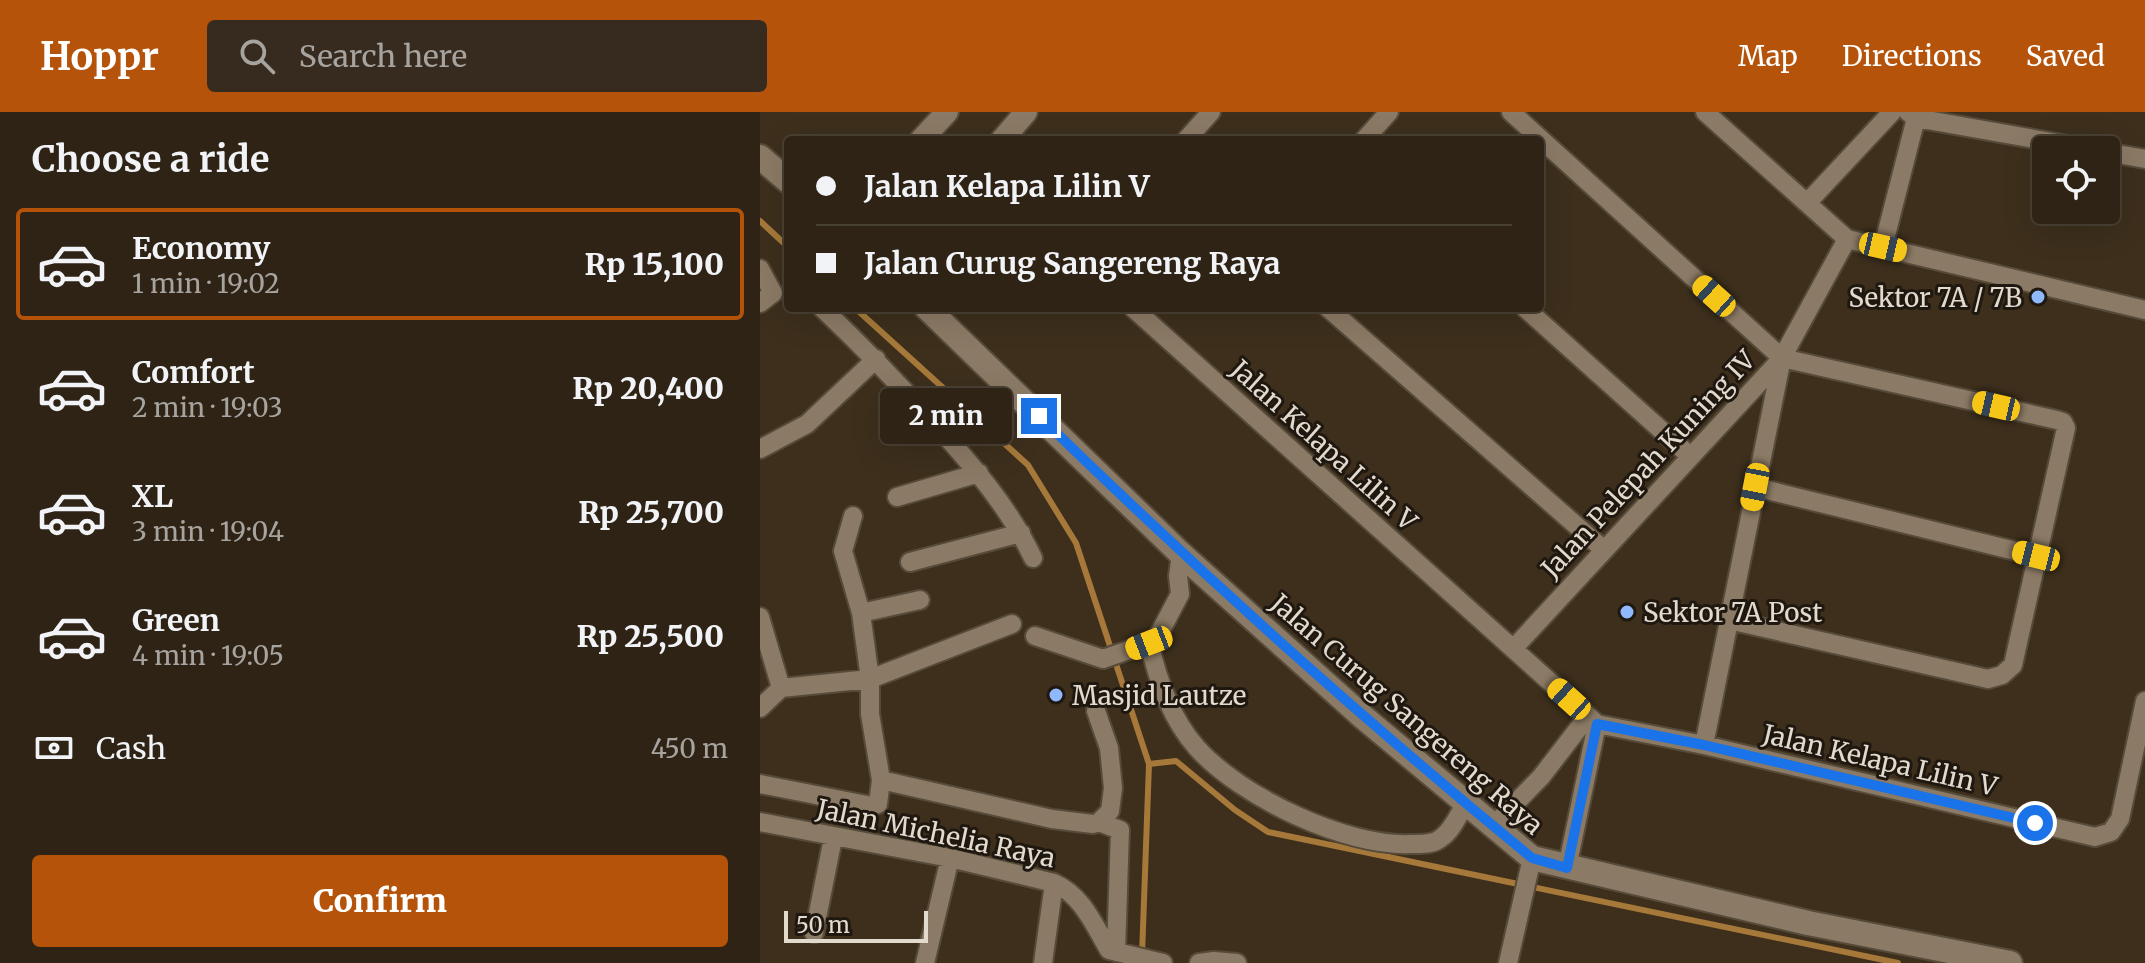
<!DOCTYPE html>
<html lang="en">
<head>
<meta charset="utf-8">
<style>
	body { margin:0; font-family:Merriweather,serif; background:#362b1e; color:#f1f3f6; height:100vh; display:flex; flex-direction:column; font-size:30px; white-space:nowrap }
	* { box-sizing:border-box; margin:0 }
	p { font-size:26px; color:#a7a4a0 }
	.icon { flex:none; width:44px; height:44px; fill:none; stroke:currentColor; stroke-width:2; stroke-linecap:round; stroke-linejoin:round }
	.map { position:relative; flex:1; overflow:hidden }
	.panel { display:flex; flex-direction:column; background:#2e2315; width:760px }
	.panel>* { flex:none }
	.guide { position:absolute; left:24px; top:24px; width:760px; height:176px; border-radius:8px; box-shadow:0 8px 32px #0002,0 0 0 2px #494034; display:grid; align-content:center; height:176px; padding:0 32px; background:#2e2315 }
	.buttons { position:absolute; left:1272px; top:24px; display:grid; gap:16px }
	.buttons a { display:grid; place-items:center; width:88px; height:88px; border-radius:8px; background:#2e2315; box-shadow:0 8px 32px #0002,0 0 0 2px #494034; font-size:40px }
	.scale { position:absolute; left:24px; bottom:20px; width:144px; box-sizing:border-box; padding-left:8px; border:4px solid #e3dace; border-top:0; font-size:22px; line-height:28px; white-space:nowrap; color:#e3dace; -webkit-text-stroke:6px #1f1810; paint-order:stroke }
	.end { position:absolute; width:36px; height:36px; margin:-18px; border:10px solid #1a73e8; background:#fff; box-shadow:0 0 0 4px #fff }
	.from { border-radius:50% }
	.bubble { position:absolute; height:56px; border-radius:8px; background:#2e2315; box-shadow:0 8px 32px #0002,0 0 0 2px #494034; font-size:26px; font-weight:800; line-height:56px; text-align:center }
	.car { position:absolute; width:24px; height:48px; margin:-24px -12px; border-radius:10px; box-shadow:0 0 6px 2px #0007; background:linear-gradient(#f5c518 24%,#345 0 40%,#f5c518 0 76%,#345 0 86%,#f5c518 0) }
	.guide b { display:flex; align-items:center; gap:28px; height:76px; font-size:30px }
	.guide b+b { border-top:2px solid #494034 }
	.guide i { width:20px; height:20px; background:#f1f3f6 }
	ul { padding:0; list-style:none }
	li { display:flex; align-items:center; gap:24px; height:112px; margin:0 16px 12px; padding:0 16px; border:4px solid transparent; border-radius:8px }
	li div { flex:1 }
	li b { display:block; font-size:30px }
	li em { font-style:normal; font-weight:800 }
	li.active { border-color:#b45309 }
	li>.icon { width:72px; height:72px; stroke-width:1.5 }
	h2 { padding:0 32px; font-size:36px; line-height:96px }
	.pay { display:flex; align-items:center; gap:20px; height:88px; padding:0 32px; font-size:30px }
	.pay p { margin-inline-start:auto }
	.action { display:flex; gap:16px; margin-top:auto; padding:16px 32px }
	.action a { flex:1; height:92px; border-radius:8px; background:#b45309; color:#fff; font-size:32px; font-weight:800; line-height:92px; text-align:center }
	header { display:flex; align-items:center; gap:48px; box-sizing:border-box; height:112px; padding:0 40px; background:#b45309; color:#fff }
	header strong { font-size:38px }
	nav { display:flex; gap:44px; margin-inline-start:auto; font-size:28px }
	.search { width:560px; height:72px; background:#362b1e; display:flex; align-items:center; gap:20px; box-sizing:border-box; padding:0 28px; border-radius:8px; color:#a7a4a0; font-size:30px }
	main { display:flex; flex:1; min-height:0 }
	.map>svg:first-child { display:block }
</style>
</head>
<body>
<header>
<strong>Hoppr</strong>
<div class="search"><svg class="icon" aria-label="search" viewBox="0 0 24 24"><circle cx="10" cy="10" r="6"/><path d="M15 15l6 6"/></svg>Search here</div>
<nav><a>Map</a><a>Directions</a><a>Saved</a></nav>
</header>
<main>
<section class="panel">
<h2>Choose a ride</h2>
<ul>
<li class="active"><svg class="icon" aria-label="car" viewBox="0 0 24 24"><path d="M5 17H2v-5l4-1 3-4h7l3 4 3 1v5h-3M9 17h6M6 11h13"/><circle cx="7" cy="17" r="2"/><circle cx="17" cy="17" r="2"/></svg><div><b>Economy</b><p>1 min · 19:02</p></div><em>Rp 15,100</em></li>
<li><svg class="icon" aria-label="car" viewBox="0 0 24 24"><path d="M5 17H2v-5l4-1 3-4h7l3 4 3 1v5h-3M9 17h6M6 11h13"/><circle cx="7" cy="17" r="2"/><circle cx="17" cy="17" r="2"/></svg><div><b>Comfort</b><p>2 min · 19:03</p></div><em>Rp 20,400</em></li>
<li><svg class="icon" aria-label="car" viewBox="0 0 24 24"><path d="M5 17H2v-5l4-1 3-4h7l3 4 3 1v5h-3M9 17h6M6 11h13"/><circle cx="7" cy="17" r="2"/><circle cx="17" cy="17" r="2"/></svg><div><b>XL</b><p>3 min · 19:04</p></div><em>Rp 25,700</em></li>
<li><svg class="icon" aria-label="car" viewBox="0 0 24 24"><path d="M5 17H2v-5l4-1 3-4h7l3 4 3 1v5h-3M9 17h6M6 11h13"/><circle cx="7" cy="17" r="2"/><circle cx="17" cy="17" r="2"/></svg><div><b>Green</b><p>4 min · 19:05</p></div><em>Rp 25,500</em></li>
</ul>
<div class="pay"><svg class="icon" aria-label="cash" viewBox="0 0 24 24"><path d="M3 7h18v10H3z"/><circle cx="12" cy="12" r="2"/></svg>Cash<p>450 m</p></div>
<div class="action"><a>Confirm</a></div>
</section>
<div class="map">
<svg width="1385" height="851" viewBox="0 0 1385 851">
	<rect width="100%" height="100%" fill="#3d2f1c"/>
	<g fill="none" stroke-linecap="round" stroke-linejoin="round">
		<path stroke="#a6793a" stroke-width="6" d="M0,109L28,135
			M95,196L268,353L316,431L389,652L382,843
			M389,652L416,649L475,698L508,720L1138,851"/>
		<g stroke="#564a39" stroke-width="22">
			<path id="minor" d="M751,0L1022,246L1297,308L1303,310L1306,316L1253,553L1242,563L1228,567L969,508
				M945,0L1087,127L1385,198
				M1148,0L1156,6L1336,38
				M426,28L451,0
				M604,28L629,0
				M1346,40L1385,47
				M1047,91L1132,0
				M1123,135L1156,6L1159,0
				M0,157L13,181L0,191
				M62,196C101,233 138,271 175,312C212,353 249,395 273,446
				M373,196L837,612L944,633L1335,725L1351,720L1360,707L1385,589
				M568,196L843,437
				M765,196L929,343
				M0,337L47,312L116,247
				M995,375L1276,444
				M137,385L219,361
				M93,404L83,439L101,501
				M150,450L261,421
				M0,505L21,576
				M275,524L343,547L389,531L398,524L420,482L418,464L421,442
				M389,531C398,568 411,607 437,636C481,685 586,735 651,732C661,732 673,733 681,726C692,719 699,702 706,691
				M753,537L1022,246L1087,127
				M0,596L21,576L110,567L101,501L160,488
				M944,633L1022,246
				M121,668L110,602V567L252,512
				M0,672L112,694L118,692L121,668L292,707L333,712L339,710L350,699L353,676L349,636L336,599
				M0,710L190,746L294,771C322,783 334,813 349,838L403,851
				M339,710L360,718L356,840
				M733,714L781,665L828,604
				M807,756L837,612
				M54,821L73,726
				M165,851L190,746
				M283,851L294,771
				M439,851L454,849L477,851
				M748,851L772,746"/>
		</g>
		<g stroke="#564a39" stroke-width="26">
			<path id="tertiary" d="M161,28L187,0
				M242,28L266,0"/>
		</g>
		<g stroke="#564a39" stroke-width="28">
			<path id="secondary" d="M0,45L28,69
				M167,196L421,442L603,605L772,746L1048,811L1250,851"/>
		</g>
		<use href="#minor" stroke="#8b7a65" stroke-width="18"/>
		<use href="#tertiary" stroke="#8b7a65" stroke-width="22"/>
		<use href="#secondary" stroke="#8b7a65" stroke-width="24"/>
	</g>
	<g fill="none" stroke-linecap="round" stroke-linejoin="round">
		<path stroke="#1a73e8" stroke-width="10" d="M279,304C438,459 601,606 772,746L807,756L837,612L944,633L1275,711"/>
	</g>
	<g fill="#90b8fd" stroke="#1f1810" stroke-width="3">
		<circle cx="1278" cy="185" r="8"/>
		<circle cx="867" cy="500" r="8"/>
		<circle cx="296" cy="583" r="8"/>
	</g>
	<g text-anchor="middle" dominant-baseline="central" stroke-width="6" stroke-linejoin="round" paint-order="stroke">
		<g font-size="26" fill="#e3dace" stroke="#1f1810" text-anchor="start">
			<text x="1262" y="185" text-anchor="end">Sektor 7A / 7B</text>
			<text x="883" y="500">Sektor 7A Post</text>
			<text x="312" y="583">Masjid Lautze</text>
		</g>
		<g font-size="26" fill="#e3dace" stroke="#1f1810">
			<text transform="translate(564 333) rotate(42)">Jalan Kelapa Lilin V</text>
			<text transform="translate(888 352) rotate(-47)">Jalan Pelepah Kuning IV</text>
			<text transform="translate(647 602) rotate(41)">Jalan Curug Sangereng Raya</text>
			<text transform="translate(1120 648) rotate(13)">Jalan Kelapa Lilin V</text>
			<text transform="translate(176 721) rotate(12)">Jalan Michelia Raya</text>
		</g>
	</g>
</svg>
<div class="buttons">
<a><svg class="icon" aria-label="locate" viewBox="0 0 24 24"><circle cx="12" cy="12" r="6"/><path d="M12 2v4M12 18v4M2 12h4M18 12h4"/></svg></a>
</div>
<div class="scale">50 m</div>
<i class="end from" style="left:1275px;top:711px"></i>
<i class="end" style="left:279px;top:304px"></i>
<div class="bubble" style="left:120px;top:276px;width:132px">2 min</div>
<i class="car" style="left:1123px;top:135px;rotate:103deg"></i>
<i class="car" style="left:954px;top:184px;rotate:312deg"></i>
<i class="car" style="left:1236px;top:294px;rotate:283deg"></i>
<i class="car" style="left:995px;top:375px;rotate:191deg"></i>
<i class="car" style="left:1276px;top:444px;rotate:284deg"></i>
<i class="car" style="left:389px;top:531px;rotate:249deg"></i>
<i class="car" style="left:809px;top:587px;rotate:312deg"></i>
<div class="guide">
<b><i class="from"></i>Jalan Kelapa Lilin V</b>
<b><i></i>Jalan Curug Sangereng Raya</b>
</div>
</div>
</main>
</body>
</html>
